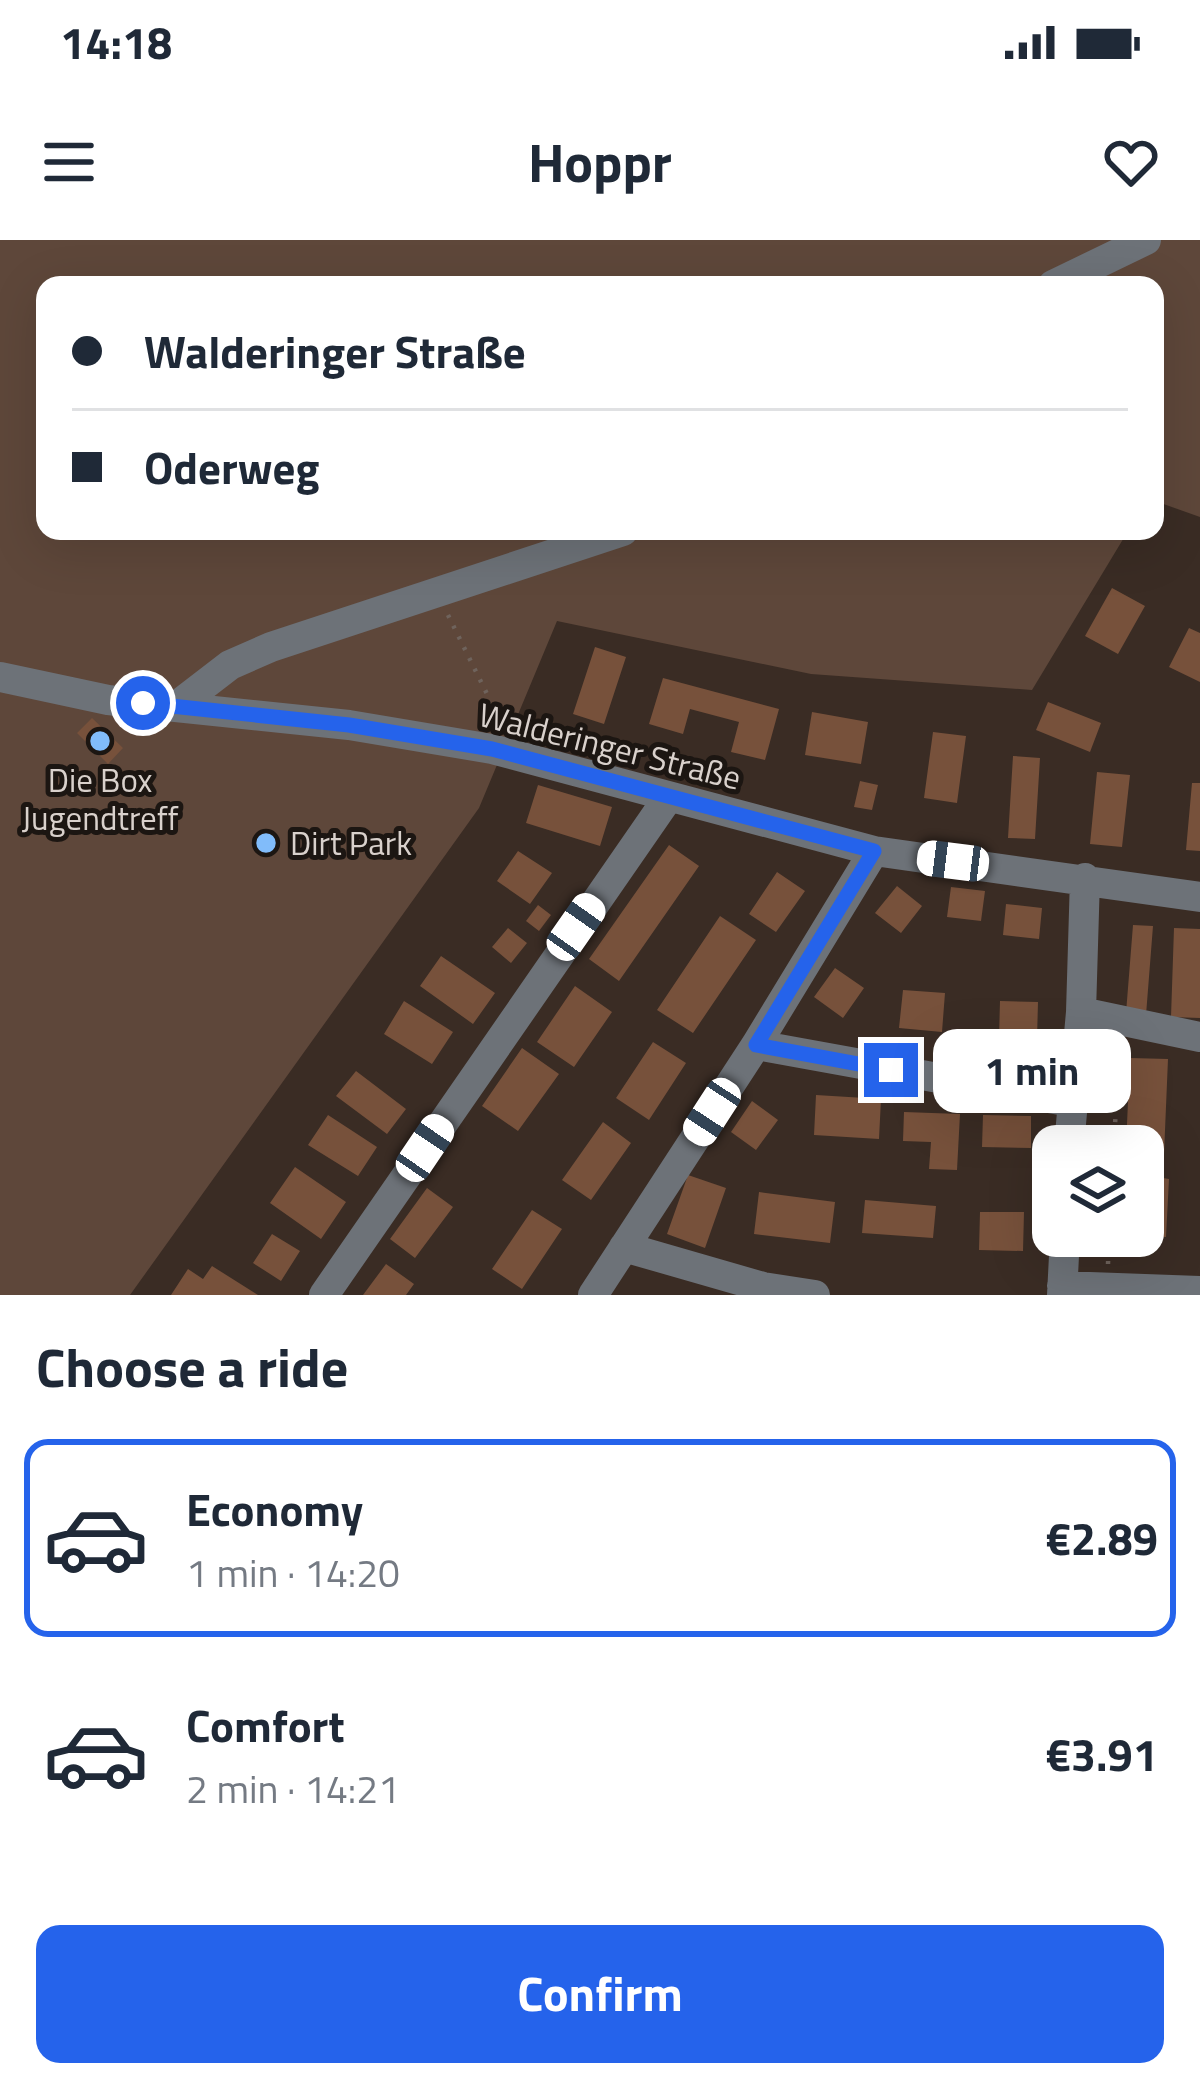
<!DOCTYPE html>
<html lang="en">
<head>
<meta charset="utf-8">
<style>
	body { margin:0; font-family:"Titillium Web",sans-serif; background:#f6f6f7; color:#1f2937; height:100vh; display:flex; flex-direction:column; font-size:45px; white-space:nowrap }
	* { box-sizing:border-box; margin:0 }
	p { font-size:39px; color:#747a83 }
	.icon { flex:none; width:66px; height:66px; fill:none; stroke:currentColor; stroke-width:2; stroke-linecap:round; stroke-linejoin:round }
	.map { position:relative; height:1055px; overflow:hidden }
	.panel { display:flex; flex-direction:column; background:#fff; flex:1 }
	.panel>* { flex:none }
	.hud { position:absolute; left:36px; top:36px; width:1128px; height:264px; border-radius:24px; box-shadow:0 12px 48px #0002; display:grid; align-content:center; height:264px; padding:0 36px; background:#fff }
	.controls { position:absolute; left:1032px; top:885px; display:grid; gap:24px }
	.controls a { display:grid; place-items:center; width:132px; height:132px; border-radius:24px; background:#fff; box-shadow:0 12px 48px #0002; font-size:60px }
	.end { position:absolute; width:54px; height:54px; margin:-27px; border:15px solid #2563eb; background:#fff; box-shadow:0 0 0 6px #fff }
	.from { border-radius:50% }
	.bubble { position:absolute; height:84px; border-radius:24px; background:#fff; box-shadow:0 12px 48px #0002; font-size:39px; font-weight:700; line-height:84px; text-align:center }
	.car { position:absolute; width:36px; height:72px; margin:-36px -18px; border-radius:15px; box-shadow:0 0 9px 3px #0007; background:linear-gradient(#fff 24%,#345 0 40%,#fff 0 76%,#345 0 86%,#fff 0) }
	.hud b { display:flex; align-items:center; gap:42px; height:114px; font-size:45px }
	.hud b+b { border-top:3px solid #e0e1e3 }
	.hud i { width:30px; height:30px; background:#1f2937 }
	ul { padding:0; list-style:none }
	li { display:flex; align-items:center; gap:36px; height:198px; margin:0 24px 18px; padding:0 12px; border:6px solid transparent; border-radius:24px }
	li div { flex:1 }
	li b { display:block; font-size:45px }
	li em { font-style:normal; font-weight:700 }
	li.on { border-color:#2563eb }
	li>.icon { width:108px; height:108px; stroke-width:1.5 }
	h2 { padding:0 36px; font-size:54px; line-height:144px }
	.cta { display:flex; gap:24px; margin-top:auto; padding:24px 36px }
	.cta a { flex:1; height:138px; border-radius:24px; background:#2563eb; color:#fff; font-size:48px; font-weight:700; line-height:138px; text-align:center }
	.status { display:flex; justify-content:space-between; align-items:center; height:84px; padding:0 60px; background:#fff; direction:ltr }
	.status svg { height:33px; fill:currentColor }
	header { display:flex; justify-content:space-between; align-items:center; height:156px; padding:0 36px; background:#fff; font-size:54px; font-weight:700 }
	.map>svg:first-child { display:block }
</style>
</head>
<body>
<div class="status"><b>14:18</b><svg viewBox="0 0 49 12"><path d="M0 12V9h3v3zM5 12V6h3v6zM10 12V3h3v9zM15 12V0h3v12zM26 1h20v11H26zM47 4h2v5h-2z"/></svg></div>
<header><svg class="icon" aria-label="menu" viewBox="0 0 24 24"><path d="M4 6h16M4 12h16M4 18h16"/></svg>Hoppr<svg class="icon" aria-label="heart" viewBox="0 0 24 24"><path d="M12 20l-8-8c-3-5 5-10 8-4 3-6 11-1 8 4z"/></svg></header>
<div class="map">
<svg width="1200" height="1055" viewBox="0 0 1200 1055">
	<rect width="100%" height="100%" fill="#3a2c24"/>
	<path fill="#5e473a" d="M0,0H1200V277L1155,261V45H45V291H1128L1032,450L811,434L557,381L479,568L130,1055H0Z"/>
	<path fill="#77513b" d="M1112,348L1145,366L1118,414L1085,396Z
		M1189,388L1200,393V442L1169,427Z
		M595,407L626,417L604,484L573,474Z
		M663,438L779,469L765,520L731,512L739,482L690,469L683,494L649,484Z
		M1048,462L1101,483L1090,512L1036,490Z
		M812,472L868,482L861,524L805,515Z
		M92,478L123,508L108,524L77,493Z
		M933,492L966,496L957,563L924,558Z
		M1013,516L1040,518L1035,599L1008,598Z
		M1097,532L1130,535L1122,607L1090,604Z
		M860,541L878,545L872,570L854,567Z
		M1192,543H1200V611L1186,610Z
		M538,545L612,567L600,606L526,583Z
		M669,605L699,626L619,741L589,719Z
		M518,611L552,633L530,664L497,641Z
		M777,632L805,651L776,692L749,674Z
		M897,646L922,666L901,693L875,673Z
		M951,647L985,651L981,681L947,677Z
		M1006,664L1042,668L1039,699L1003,695Z
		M538,665L551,675L539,691L526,681Z
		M720,676L756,700L693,793L657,770Z
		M1133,685L1153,686L1146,775L1126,773Z
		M508,688L527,703L511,723L492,707Z
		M1174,688L1200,689V778L1171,777Z
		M441,716L495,753L473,784L420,746Z
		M835,728L864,748L843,778L814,757Z
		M575,746L612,772L574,827L537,802Z
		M903,750L945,753L942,792L899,788Z
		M404,761L453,792L432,824L384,794Z
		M1000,761L1038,762L1037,799L999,798Z
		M653,802L686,823L649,880L616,858Z
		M522,808L559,834L518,891L482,866Z
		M1130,818L1168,819L1163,938L1169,939L1166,997L1143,996V906H1126Z
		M356,831L406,869L387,894L336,856Z
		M816,855L881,859L879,899L814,895Z
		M752,861L778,880L756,910L731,892Z
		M904,872L960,874L957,930L929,929L931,902L903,901Z
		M328,875L377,907L358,936L308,905Z
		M983,875L1031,876V908L982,907Z
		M603,882L631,903L591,960L562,940Z
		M295,927L346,962L321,999L270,963Z
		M688,935L726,948L705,1008L667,994Z
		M427,948L453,967L415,1018L390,999Z
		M759,952L835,962L830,1003L754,994Z
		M865,960L936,966L933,998L862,993Z
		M532,970L562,989L522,1049L492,1029Z
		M980,972H1024L1023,1011L979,1010Z
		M272,994L300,1011L281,1041L253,1023Z
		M386,1024L414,1044L406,1055H363Z
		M212,1026L258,1055H171L188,1029L203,1039Z"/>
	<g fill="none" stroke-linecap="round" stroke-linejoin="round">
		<path stroke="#6f635c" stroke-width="4.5" stroke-dasharray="3 9" stroke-linecap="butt" d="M448,375L488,456L490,486
			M1114,906L1119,804
			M1108,1024L1109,996"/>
		<path stroke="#6d7278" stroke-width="30" d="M1053,45L1146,0
			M0,437L108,460L349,485L492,509L874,611L1200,657
			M178,465L230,425L271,407L623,291
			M1081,772L1200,797
			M756,805L1071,862
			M1069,906L1081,772L1085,638
			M624,1007L763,1047L815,1055
			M1062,1046L1200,1051
			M324,1055L668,558
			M593,1055L756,805L874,611
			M1062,1055L1065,996"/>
	</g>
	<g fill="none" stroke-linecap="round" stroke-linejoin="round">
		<path stroke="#2563eb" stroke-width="15" d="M143,463L349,485L492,509L874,611L756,805L891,830"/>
	</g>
	<g fill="#81bcfa" stroke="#1c1612" stroke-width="4.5">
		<circle cx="100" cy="501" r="12"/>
		<circle cx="266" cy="603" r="12"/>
	</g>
	<g text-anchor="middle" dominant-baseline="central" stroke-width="10" stroke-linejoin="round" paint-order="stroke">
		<g font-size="33" fill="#d9d1cc" stroke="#1c1612">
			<text transform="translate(610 506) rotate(14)">Walderinger Straße</text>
		</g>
		<g font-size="33" fill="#d9d1cc" stroke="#1c1612">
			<text x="100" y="540">Die Box<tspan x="100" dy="38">Jugendtreff</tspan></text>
			<text x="290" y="603" text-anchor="start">Dirt Park</text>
		</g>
	</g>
</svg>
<div class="controls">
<a><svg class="icon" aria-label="layers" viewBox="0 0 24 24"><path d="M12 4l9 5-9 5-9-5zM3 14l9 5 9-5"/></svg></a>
</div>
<i class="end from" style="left:143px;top:463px"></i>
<i class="end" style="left:891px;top:830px"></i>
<div class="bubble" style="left:933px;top:789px;width:198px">1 min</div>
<i class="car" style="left:953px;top:621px;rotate:277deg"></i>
<i class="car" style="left:576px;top:687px;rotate:35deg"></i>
<i class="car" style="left:712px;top:872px;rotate:213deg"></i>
<i class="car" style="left:425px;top:908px;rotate:34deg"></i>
<div class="hud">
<b><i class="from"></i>Walderinger Straße</b>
<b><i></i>Oderweg</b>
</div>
</div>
<section class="panel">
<h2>Choose a ride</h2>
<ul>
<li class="on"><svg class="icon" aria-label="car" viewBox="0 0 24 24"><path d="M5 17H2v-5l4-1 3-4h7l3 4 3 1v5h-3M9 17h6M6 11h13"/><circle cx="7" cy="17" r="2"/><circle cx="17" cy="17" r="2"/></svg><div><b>Economy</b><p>1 min · 14:20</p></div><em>€2.89</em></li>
<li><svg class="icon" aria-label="car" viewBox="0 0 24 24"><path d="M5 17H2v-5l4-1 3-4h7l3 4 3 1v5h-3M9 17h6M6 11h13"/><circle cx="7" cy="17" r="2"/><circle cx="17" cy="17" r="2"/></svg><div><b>Comfort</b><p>2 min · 14:21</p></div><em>€3.91</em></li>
</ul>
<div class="cta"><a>Confirm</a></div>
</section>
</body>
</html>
